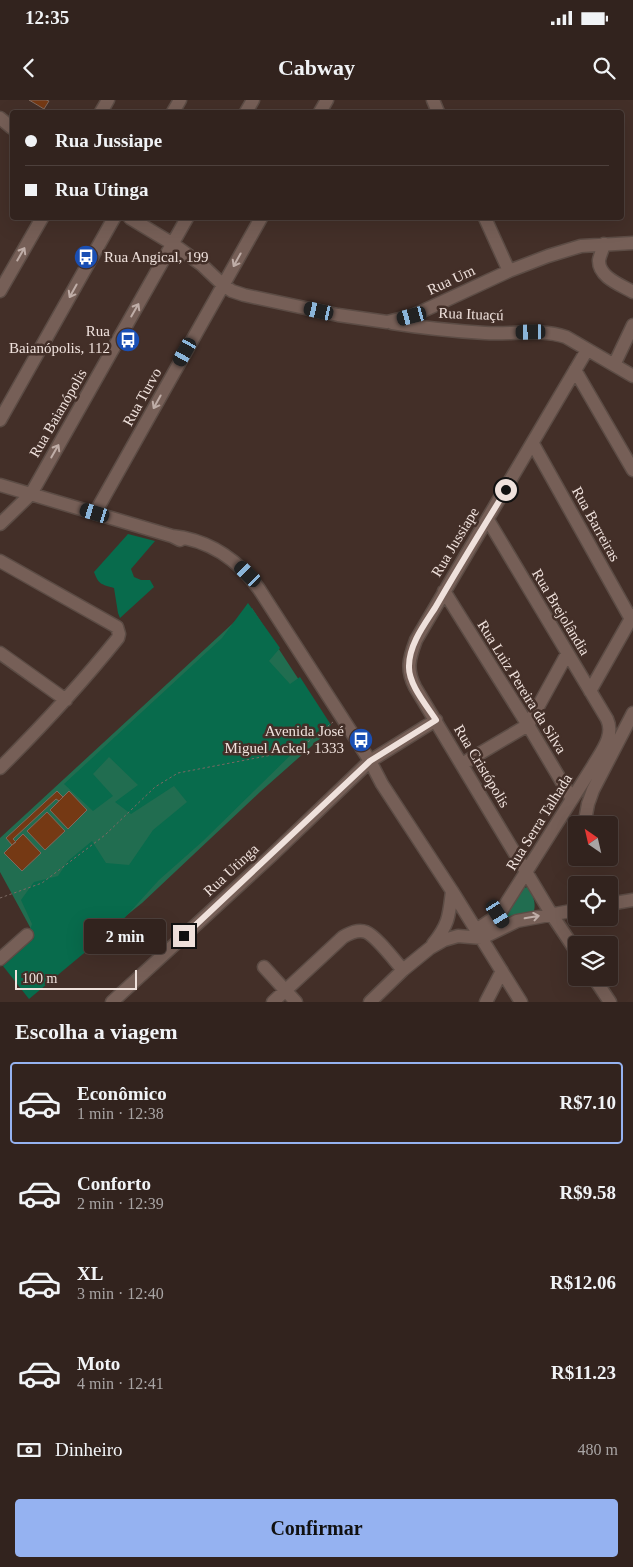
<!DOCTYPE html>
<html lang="pt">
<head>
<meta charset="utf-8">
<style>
	body { margin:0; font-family:Georgia,serif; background:#3d2f2b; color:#f1f3f6; height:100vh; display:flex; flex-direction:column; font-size:19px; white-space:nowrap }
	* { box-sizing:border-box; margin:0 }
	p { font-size:16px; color:#a8a4a4 }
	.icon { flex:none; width:28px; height:28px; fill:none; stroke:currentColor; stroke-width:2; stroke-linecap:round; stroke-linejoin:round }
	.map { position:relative; height:902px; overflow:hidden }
	.sheet { display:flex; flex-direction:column; background:#32231e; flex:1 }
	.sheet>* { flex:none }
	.hud { position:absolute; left:10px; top:10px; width:614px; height:110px; border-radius:5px; box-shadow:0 5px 20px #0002,0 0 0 1px #4d403c; display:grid; align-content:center; height:110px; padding:0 15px; background:#32231e }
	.needle { width:32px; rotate:326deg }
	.fabs { position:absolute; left:568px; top:716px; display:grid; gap:10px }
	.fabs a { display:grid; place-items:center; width:50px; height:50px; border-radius:5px; background:#32231e; box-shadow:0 5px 20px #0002,0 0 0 1px #4d403c; font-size:25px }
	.scale { position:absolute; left:15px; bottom:12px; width:122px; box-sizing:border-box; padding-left:5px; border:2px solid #efe1dc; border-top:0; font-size:14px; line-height:18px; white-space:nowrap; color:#efe1dc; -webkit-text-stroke:4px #432f28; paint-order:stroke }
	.end { position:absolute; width:22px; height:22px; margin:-11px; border:6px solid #efe1dc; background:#111; box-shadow:0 0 0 2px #111 }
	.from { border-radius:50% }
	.bubble { position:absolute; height:35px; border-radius:5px; background:#32231e; box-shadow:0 5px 20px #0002,0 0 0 1px #4d403c; font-size:16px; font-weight:700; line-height:35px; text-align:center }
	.car { position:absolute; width:15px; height:30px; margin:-15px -8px; border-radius:6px; box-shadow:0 0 4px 1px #0007; background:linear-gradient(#222 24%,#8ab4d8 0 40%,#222 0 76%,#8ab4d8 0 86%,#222 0) }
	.hud b { display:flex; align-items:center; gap:18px; height:48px; font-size:19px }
	.hud b+b { border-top:1px solid #4d403c }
	.hud i { width:12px; height:12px; background:#f1f3f6 }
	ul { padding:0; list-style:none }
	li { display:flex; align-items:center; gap:15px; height:82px; margin:0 10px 8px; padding:0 5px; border:2px solid transparent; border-radius:5px }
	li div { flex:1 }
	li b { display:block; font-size:19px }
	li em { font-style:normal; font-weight:700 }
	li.selected { border-color:#95b2f1 }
	li>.icon { width:45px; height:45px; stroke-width:1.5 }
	h2 { padding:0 15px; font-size:22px; line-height:60px }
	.pay { display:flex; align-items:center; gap:12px; height:55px; padding:0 15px; font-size:19px }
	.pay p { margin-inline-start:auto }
	.primary-button { display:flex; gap:10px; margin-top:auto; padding:10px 15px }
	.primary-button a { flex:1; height:58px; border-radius:5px; background:#95b2f1; color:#111; font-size:20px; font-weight:700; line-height:58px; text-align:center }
	.status { display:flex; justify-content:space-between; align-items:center; height:35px; padding:0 25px; background:#32231e; direction:ltr }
	.status svg { height:14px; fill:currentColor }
	header { display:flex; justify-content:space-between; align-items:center; height:65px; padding:0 15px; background:#32231e; font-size:22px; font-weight:700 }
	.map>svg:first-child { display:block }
</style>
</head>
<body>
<div class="status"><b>12:35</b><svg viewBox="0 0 49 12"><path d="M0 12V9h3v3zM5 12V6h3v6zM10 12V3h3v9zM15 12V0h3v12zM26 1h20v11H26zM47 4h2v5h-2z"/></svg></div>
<header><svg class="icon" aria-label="back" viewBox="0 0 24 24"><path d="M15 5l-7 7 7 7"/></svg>Cabway<svg class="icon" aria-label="search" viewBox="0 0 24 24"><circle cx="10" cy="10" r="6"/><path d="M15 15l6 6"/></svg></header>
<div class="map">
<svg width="633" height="902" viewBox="0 0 633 902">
	<rect width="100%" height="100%" fill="#432f28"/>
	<path fill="#216d50" d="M252,508L331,629L260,692L142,803L55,873L0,772V738L244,513Z
		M528,787C533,796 536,801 534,811L505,820L504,815L523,788Z"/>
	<path fill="#086b4c" d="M128,434L155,441L131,469L134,477L141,480H150L154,487L120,518L118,513L114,488C101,484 99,485 94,472Z
		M248,503L280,548L269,561L290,584L300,577L331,625L305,641L203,741L159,780L119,824L29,899L3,866L34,838L30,830L32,824L21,800L34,782L58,776L68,761L92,741L106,763L129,765L153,730L187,702L174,686L131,714L115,702L138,685L109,657L93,674L113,696L93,711L64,684L222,538Z"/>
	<path fill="#753914" stroke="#7f695e" d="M29,0H46L49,1L44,9Z
		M57,691L63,697L59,701L56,699L13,739L16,742L12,745L6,738Z
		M69,691L87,710L68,729L50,710Z
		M47,712L65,731L45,750L27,731Z
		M23,734L41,753L22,771L4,753Z"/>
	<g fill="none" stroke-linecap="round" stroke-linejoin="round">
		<g stroke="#5c4c45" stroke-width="15">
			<path id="minor" d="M433,0L438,12
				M101,12L108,0
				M173,12L180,0
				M246,12L253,0
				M320,12L327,0
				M0,18L12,28
				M130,118L173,144L202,165L223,185L232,191L244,195L338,215L387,222L412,216L509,171L548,156L581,146L633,143
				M485,118L509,171
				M604,144C603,149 600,155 599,160C598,177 621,185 633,192
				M0,191L42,118
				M392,223C423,228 454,231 485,233C513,235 539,228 566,237L633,276
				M614,265L633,225
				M575,270L633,370
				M0,320L114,118
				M533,344L631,519
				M0,385L172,436L180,440
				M95,413L261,118
				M0,424L31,394L187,118
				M172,436C210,440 237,459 259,489L370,661L382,684L452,791L521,902
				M0,461L117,527L119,534L118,538C81,584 42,626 0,668
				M444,491L528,625L572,699
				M0,553L66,600
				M590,591L633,515
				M462,664L528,625L567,554
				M586,715L588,704L593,690L633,613
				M609,804L633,800
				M476,830L494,818L502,810L593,666C601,652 615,636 607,619L488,420
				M433,844C449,824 449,816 452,791
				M576,851L552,815L415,587C406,569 409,559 416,540L587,250
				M0,859L27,835
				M264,867L296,902
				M594,878L610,902
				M112,902L271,756L370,661L436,620
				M273,902L343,837C350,833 358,829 366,832C376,836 395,861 403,870
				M370,902L403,870L430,848L444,840L458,836L482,838L517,821L576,810
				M486,902L502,871"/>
		</g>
		<path stroke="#7b6963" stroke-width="1" stroke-dasharray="2.5 2.5" stroke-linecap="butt" d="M0,798L42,783L105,735L155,687L178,673L298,650L333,622"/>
		<use href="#minor" stroke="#765f57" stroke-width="12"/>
	</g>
	<defs><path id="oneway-shaft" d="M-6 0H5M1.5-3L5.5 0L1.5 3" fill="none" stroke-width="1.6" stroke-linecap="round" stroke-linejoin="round" transform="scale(1.25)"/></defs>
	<g stroke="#bfada7">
		<use href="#oneway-shaft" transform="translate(21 154) rotate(-60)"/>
		<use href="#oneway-shaft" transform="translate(237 160) rotate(119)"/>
		<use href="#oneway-shaft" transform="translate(73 191) rotate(119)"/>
		<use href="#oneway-shaft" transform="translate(135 210) rotate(-60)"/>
		<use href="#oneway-shaft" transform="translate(157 302) rotate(119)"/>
		<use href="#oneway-shaft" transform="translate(55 351) rotate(-60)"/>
		<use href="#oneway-shaft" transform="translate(532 817) rotate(-10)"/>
	</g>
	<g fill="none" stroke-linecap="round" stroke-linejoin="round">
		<path stroke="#efe1dc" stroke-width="6" d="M184,836L370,661L436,620C427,606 408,584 409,566C409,545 424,525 435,508C458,468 482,429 506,390"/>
	</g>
	<defs>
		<g id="bus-disc" transform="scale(1.25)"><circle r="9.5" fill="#1a4fb4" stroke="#432f28"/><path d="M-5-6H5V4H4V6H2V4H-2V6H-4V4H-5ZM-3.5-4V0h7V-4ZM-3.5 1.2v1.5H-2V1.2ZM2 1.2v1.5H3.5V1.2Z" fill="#fff"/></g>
	</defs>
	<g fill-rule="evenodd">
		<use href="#bus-disc" x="86" y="157"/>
		<use href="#bus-disc" x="128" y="240"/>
		<use href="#bus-disc" x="361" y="640"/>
	</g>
	<g text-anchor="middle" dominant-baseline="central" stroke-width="5" stroke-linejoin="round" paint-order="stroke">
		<g font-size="15" fill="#efe1dc" stroke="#432f28" text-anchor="end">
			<text x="104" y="157" text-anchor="start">Rua Angical, 199</text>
			<text x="110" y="231">Rua<tspan x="110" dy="17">Baianópolis, 112</tspan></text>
			<text x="344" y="631">Avenida José<tspan x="344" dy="17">Miguel Ackel, 1333</tspan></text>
		</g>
		<g font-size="15" fill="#efe1dc" stroke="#432f28">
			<text transform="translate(451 180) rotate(-25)">Rua Um</text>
			<text transform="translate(471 214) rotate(2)">Rua Ituaçú</text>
			<text transform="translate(142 297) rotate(-61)">Rua Turvo</text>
			<text transform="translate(58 313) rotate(-60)">Rua Baianópolis</text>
			<text transform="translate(596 424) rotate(61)">Rua Barreiras</text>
			<text transform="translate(455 442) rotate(-59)">Rua Jussiape</text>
			<text transform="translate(561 512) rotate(59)">Rua Brejolândia</text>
			<text transform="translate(522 587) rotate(58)">Rua Luiz Pereira da Silva</text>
			<text transform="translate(482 666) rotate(59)">Rua Cristópolis</text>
			<text transform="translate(539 722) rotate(-58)">Rua Serra Talhada</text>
			<text transform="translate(231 770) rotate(-43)">Rua Utinga</text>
		</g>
	</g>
</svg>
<div class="fabs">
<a><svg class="needle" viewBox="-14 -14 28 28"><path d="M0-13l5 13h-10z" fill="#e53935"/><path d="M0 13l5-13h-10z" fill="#a8a4a4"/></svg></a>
<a><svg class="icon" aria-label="locate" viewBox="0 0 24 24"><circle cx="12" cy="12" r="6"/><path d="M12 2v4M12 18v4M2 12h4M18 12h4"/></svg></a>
<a><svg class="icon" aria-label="layers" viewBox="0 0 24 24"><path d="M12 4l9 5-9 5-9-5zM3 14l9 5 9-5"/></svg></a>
</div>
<div class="scale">100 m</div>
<i class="end from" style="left:506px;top:390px"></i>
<i class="end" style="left:184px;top:836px"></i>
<div class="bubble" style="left:84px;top:819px;width:82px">2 min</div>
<i class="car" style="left:319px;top:211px;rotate:283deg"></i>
<i class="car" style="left:412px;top:216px;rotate:255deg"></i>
<i class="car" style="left:531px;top:232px;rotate:269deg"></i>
<i class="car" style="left:185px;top:252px;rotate:209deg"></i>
<i class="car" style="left:95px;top:413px;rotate:287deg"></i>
<i class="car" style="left:248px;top:474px;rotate:314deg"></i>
<i class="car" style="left:498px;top:814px;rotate:148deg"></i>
<div class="hud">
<b><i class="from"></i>Rua Jussiape</b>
<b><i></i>Rua Utinga</b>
</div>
</div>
<section class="sheet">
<h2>Escolha a viagem</h2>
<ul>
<li class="selected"><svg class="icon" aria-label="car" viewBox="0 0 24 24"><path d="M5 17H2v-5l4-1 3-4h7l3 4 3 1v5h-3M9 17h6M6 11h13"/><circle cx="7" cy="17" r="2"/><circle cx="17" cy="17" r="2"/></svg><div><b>Econômico</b><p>1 min · 12:38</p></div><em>R$7.10</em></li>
<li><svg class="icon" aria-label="car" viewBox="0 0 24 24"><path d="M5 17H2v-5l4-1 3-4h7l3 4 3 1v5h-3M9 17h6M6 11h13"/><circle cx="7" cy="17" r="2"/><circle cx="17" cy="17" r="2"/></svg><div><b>Conforto</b><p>2 min · 12:39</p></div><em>R$9.58</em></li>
<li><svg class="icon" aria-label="car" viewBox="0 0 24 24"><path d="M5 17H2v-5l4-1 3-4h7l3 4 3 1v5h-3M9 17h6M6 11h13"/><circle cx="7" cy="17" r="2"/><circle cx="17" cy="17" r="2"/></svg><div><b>XL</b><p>3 min · 12:40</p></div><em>R$12.06</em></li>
<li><svg class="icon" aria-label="car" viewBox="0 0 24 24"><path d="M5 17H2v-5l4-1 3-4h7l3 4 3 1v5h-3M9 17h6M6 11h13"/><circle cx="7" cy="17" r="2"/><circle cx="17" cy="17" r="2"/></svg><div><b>Moto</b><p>4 min · 12:41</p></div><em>R$11.23</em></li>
</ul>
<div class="pay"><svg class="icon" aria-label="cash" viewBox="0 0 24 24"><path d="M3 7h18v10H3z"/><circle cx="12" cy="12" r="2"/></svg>Dinheiro<p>480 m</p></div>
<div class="primary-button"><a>Confirmar</a></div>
</section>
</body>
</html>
